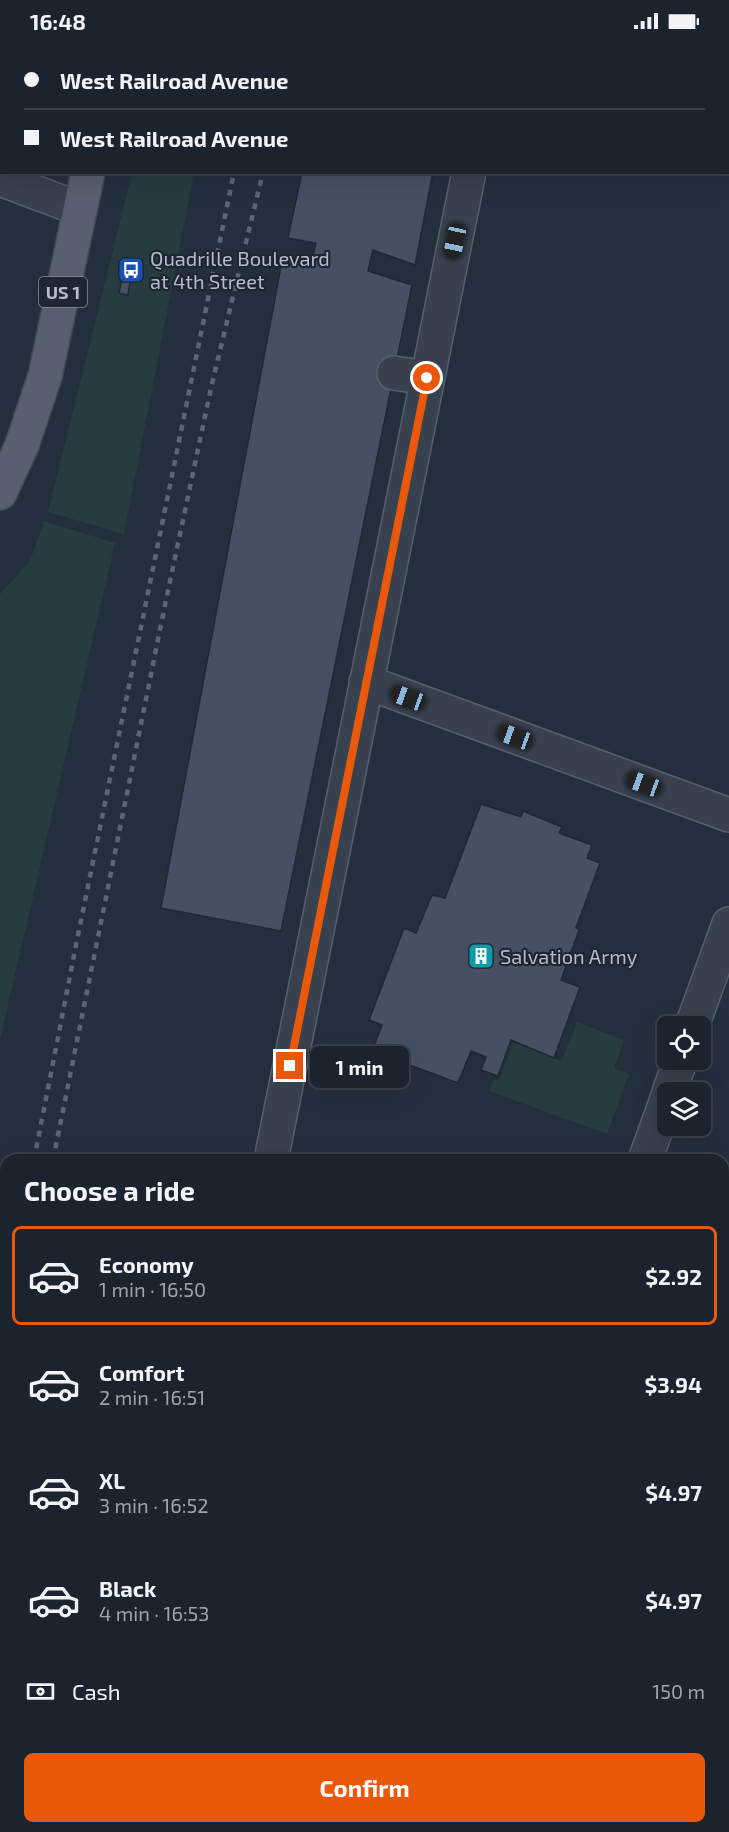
<!DOCTYPE html>
<html lang="en">
<head>
<meta charset="utf-8">
<style>
	body { margin:0; font-family:"Exo 2",sans-serif; background:#242b36; color:#f1f3f6; height:100vh; display:flex; flex-direction:column; font-size:22px; white-space:nowrap }
	* { box-sizing:border-box; margin:0 }
	p { font-size:20px; color:#a0a4aa }
	.icon { flex:none; width:33px; height:33px; fill:none; stroke:currentColor; stroke-width:2; stroke-linecap:round; stroke-linejoin:round }
	.map { position:relative; flex:1; overflow:hidden }
	.drawer { position:absolute; left:0px; top:1112px; width:729px; height:680px; display:flex; flex-direction:column; background:#1b232e; border-radius:18px 18px 0 0; box-shadow:0 6px 24px #0002,0 0 0 2px #39404a }
	.drawer>* { flex:none }
	.top-card { position:absolute; left:0px; top:0px; width:729px; height:132px; box-shadow:0 6px 24px #0002,0 0 0 2px #39404a; display:grid; align-content:center; height:132px; padding:0 24px; background:#1b232e }
	.tools { position:absolute; left:657px; top:974px; display:grid; gap:12px }
	.tools a { display:grid; place-items:center; width:54px; height:54px; border-radius:9px; background:#1b232e; box-shadow:0 6px 24px #0002,0 0 0 2px #39404a; font-size:30px }
	.end { position:absolute; width:27px; height:27px; margin:-14px; border:8px solid #ea580c; background:#fff; box-shadow:0 0 0 3px #fff }
	.from { border-radius:50% }
	.bubble { position:absolute; height:42px; border-radius:9px; background:#1b232e; box-shadow:0 6px 24px #0002,0 0 0 2px #39404a; font-size:20px; font-weight:700; line-height:42px; text-align:center }
	.car { position:absolute; width:18px; height:36px; margin:-18px -9px; border-radius:8px; box-shadow:0 0 4px 2px #0007; background:linear-gradient(#222 24%,#8ab4d8 0 40%,#222 0 76%,#8ab4d8 0 86%,#222 0) }
	.top-card b { display:flex; align-items:center; gap:21px; height:57px; font-size:22px }
	.top-card b+b { border-top:2px solid #39404a }
	.top-card i { width:15px; height:15px; background:#f1f3f6 }
	ul { padding:0; list-style:none }
	li { display:flex; align-items:center; gap:18px; height:99px; margin:0 12px 9px; padding:0 12px; border:3px solid transparent; border-radius:9px }
	li div { flex:1 }
	li b { display:block; font-size:22px }
	li em { font-style:normal; font-weight:700 }
	li.on { border-color:#ea580c }
	li>.icon { width:54px; height:54px; stroke-width:1.5 }
	h2 { padding:0 24px; font-size:27px; line-height:72px }
	.pay { display:flex; align-items:center; gap:15px; height:66px; padding:0 24px; font-size:22px }
	.pay p { margin-inline-start:auto }
	.cta { display:flex; gap:12px; margin-top:auto; padding:12px 24px }
	.cta a { flex:1; height:69px; border-radius:9px; background:#ea580c; color:#fff; font-size:24px; font-weight:700; line-height:69px; text-align:center }
	.status { display:flex; justify-content:space-between; align-items:center; height:42px; padding:0 30px; background:#1b232e; direction:ltr }
	.status svg { height:16px; fill:currentColor }
	.map>svg:first-child { display:block }
</style>
</head>
<body>
<div class="status"><b>16:48</b><svg viewBox="0 0 49 12"><path d="M0 12V9h3v3zM5 12V6h3v6zM10 12V3h3v9zM15 12V0h3v12zM26 1h20v11H26zM47 4h2v5h-2z"/></svg></div>
<div class="map">
<svg width="729" height="1790" viewBox="0 0 729 1790">
	<rect width="100%" height="100%" fill="#242f3e"/>
	<path fill="#263c3f" d="M132,131H194L124,492L48,470Z
		M44,479L115,501L0,997V552L30,519Z
		M577,980L624,998L614,1026L629,1032L607,1092L489,1049L494,1036L499,1038L513,1000L562,1019Z"/>
	<path fill="#455162" stroke="#1f2835" stroke-width="1.5" d="M329,0H459L329,2Z
		M302,130H433L415,223L373,208L368,229L412,243L281,889L161,866L282,219L311,222L316,201L288,196Z
		M123,231L131,233L128,253L119,251Z
		M481,762L521,775L523,769L562,785L559,791L592,803L587,816L600,821L576,886L579,888L561,938L580,945L554,1016L511,998L498,1034L481,1028L486,1015L471,1009L458,1041L372,1009L382,983L369,978L404,886L416,891L432,853L445,856Z
		M723,1237L729,1239V1282L723,1280Z
		M617,1785H653L651,1790H616Z"/>
	<g fill="none" stroke-linecap="round" stroke-linejoin="round">
		<g stroke="#565f6c" stroke-width="36">
			<path id="minor" d="M495,2V0
				M0,137L80,167
				M394,331L427,336
				M366,640L729,773
				M692,984L729,882
				M669,1050L681,1017
				M271,1118L469,130
				M645,1118L668,1054
				M723,1395L729,1397
				M723,1700L729,1691
				M431,1785L445,1790
				M132,1790L133,1785
				M397,1790L399,1785
				M689,1790L691,1785"/>
		</g>
		<g stroke="#414a57" stroke-width="36">
			<path id="major" d="M115,2L116,0
				M0,451L22,403L45,334L88,130"/>
		</g>
		<use href="#minor" stroke="#38414e" stroke-width="33"/>
		<use href="#major" stroke="#56606e" stroke-width="33"/>
		<path stroke="#5a6575" stroke-width="4.5" stroke-dasharray="6 6" stroke-linecap="butt" d="M263,2V0
			M297,2V0
			M34,1118L77,898L234,130
			M53,1118L166,558L211,346L263,130
			M0,1287L6,1257
			M0,1386L6,1356"/>
	</g>
	<g fill="none" stroke-linecap="round" stroke-linejoin="round">
		<path stroke="#ea580c" stroke-width="8" d="M290,1024L427,336"/>
	</g>
	<defs>
		<g id="bus-square" transform="scale(1.35)"><rect x="-9" y="-9" width="18" height="18" rx="4" fill="#1a4fb4" stroke="#1d2633"/><path d="M-5-6H5V4H4V6H2V4H-2V6H-4V4H-5ZM-3.5-4V0h7V-4ZM-3.5 1.2v1.5H-2V1.2ZM2 1.2v1.5H3.5V1.2Z" fill="#fff"/></g>
		<g id="building-square" transform="scale(1.35)"><rect x="-9" y="-9" width="18" height="18" rx="4" fill="#0f9aa8" stroke="#1d2633"/><path d="M-4-6H4V6H1V3H-1V6H-4ZM-2.5-4.3h1.7v1.8h-1.7ZM.8-4.3h1.7v1.8H.8ZM-2.5-1h1.7V.8h-1.7ZM.8-1h1.7V.8H.8Z" fill="#fff"/></g>
	</defs>
	<g fill-rule="evenodd">
		<use href="#bus-square" x="131" y="228"/>
		<use href="#building-square" x="481" y="914"/>
	</g>
	<g text-anchor="middle" dominant-baseline="central" stroke-width="4.5" stroke-linejoin="round" paint-order="stroke">
		<rect fill="#1d2633" stroke="#878f9c" stroke-width="1.5" x="39" y="235" width="48" height="30" rx="4.5"/>
		<g font-size="18" font-weight="bold" fill="#b4bcc9">
			<text x="63" y="250">US 1</text>
		</g>
		<g font-size="20" fill="#b4bcc9" stroke="#1d2633" text-anchor="start">
			<text x="150" y="216">Quadrille Boulevard<tspan x="150" dy="23">at 4th Street</tspan></text>
			<text x="500" y="914">Salvation Army</text>
		</g>
	</g>
</svg>
<div class="tools">
<a><svg class="icon" aria-label="locate" viewBox="0 0 24 24"><circle cx="12" cy="12" r="6"/><path d="M12 2v4M12 18v4M2 12h4M18 12h4"/></svg></a>
<a><svg class="icon" aria-label="layers" viewBox="0 0 24 24"><path d="M12 4l9 5-9 5-9-5zM3 14l9 5 9-5"/></svg></a>
</div>
<i class="end from" style="left:427px;top:336px"></i>
<i class="end" style="left:290px;top:1024px"></i>
<div class="bubble" style="left:310px;top:1004px;width:99px">1 min</div>
<i class="car" style="left:455px;top:199px;rotate:192deg"></i>
<i class="car" style="left:408px;top:656px;rotate:290deg"></i>
<i class="car" style="left:515px;top:695px;rotate:290deg"></i>
<i class="car" style="left:644px;top:742px;rotate:290deg"></i>
<div class="top-card">
<b><i class="from"></i>West Railroad Avenue</b>
<b><i></i>West Railroad Avenue</b>
</div>
<section class="drawer">
<h2>Choose a ride</h2>
<ul>
<li class="on"><svg class="icon" aria-label="car" viewBox="0 0 24 24"><path d="M5 17H2v-5l4-1 3-4h7l3 4 3 1v5h-3M9 17h6M6 11h13"/><circle cx="7" cy="17" r="2"/><circle cx="17" cy="17" r="2"/></svg><div><b>Economy</b><p>1 min · 16:50</p></div><em>$2.92</em></li>
<li><svg class="icon" aria-label="car" viewBox="0 0 24 24"><path d="M5 17H2v-5l4-1 3-4h7l3 4 3 1v5h-3M9 17h6M6 11h13"/><circle cx="7" cy="17" r="2"/><circle cx="17" cy="17" r="2"/></svg><div><b>Comfort</b><p>2 min · 16:51</p></div><em>$3.94</em></li>
<li><svg class="icon" aria-label="car" viewBox="0 0 24 24"><path d="M5 17H2v-5l4-1 3-4h7l3 4 3 1v5h-3M9 17h6M6 11h13"/><circle cx="7" cy="17" r="2"/><circle cx="17" cy="17" r="2"/></svg><div><b>XL</b><p>3 min · 16:52</p></div><em>$4.97</em></li>
<li><svg class="icon" aria-label="car" viewBox="0 0 24 24"><path d="M5 17H2v-5l4-1 3-4h7l3 4 3 1v5h-3M9 17h6M6 11h13"/><circle cx="7" cy="17" r="2"/><circle cx="17" cy="17" r="2"/></svg><div><b>Black</b><p>4 min · 16:53</p></div><em>$4.97</em></li>
</ul>
<div class="pay"><svg class="icon" aria-label="cash" viewBox="0 0 24 24"><path d="M3 7h18v10H3z"/><circle cx="12" cy="12" r="2"/></svg>Cash<p>150 m</p></div>
<div class="cta"><a>Confirm</a></div>
</section>
</div>
</body>
</html>
